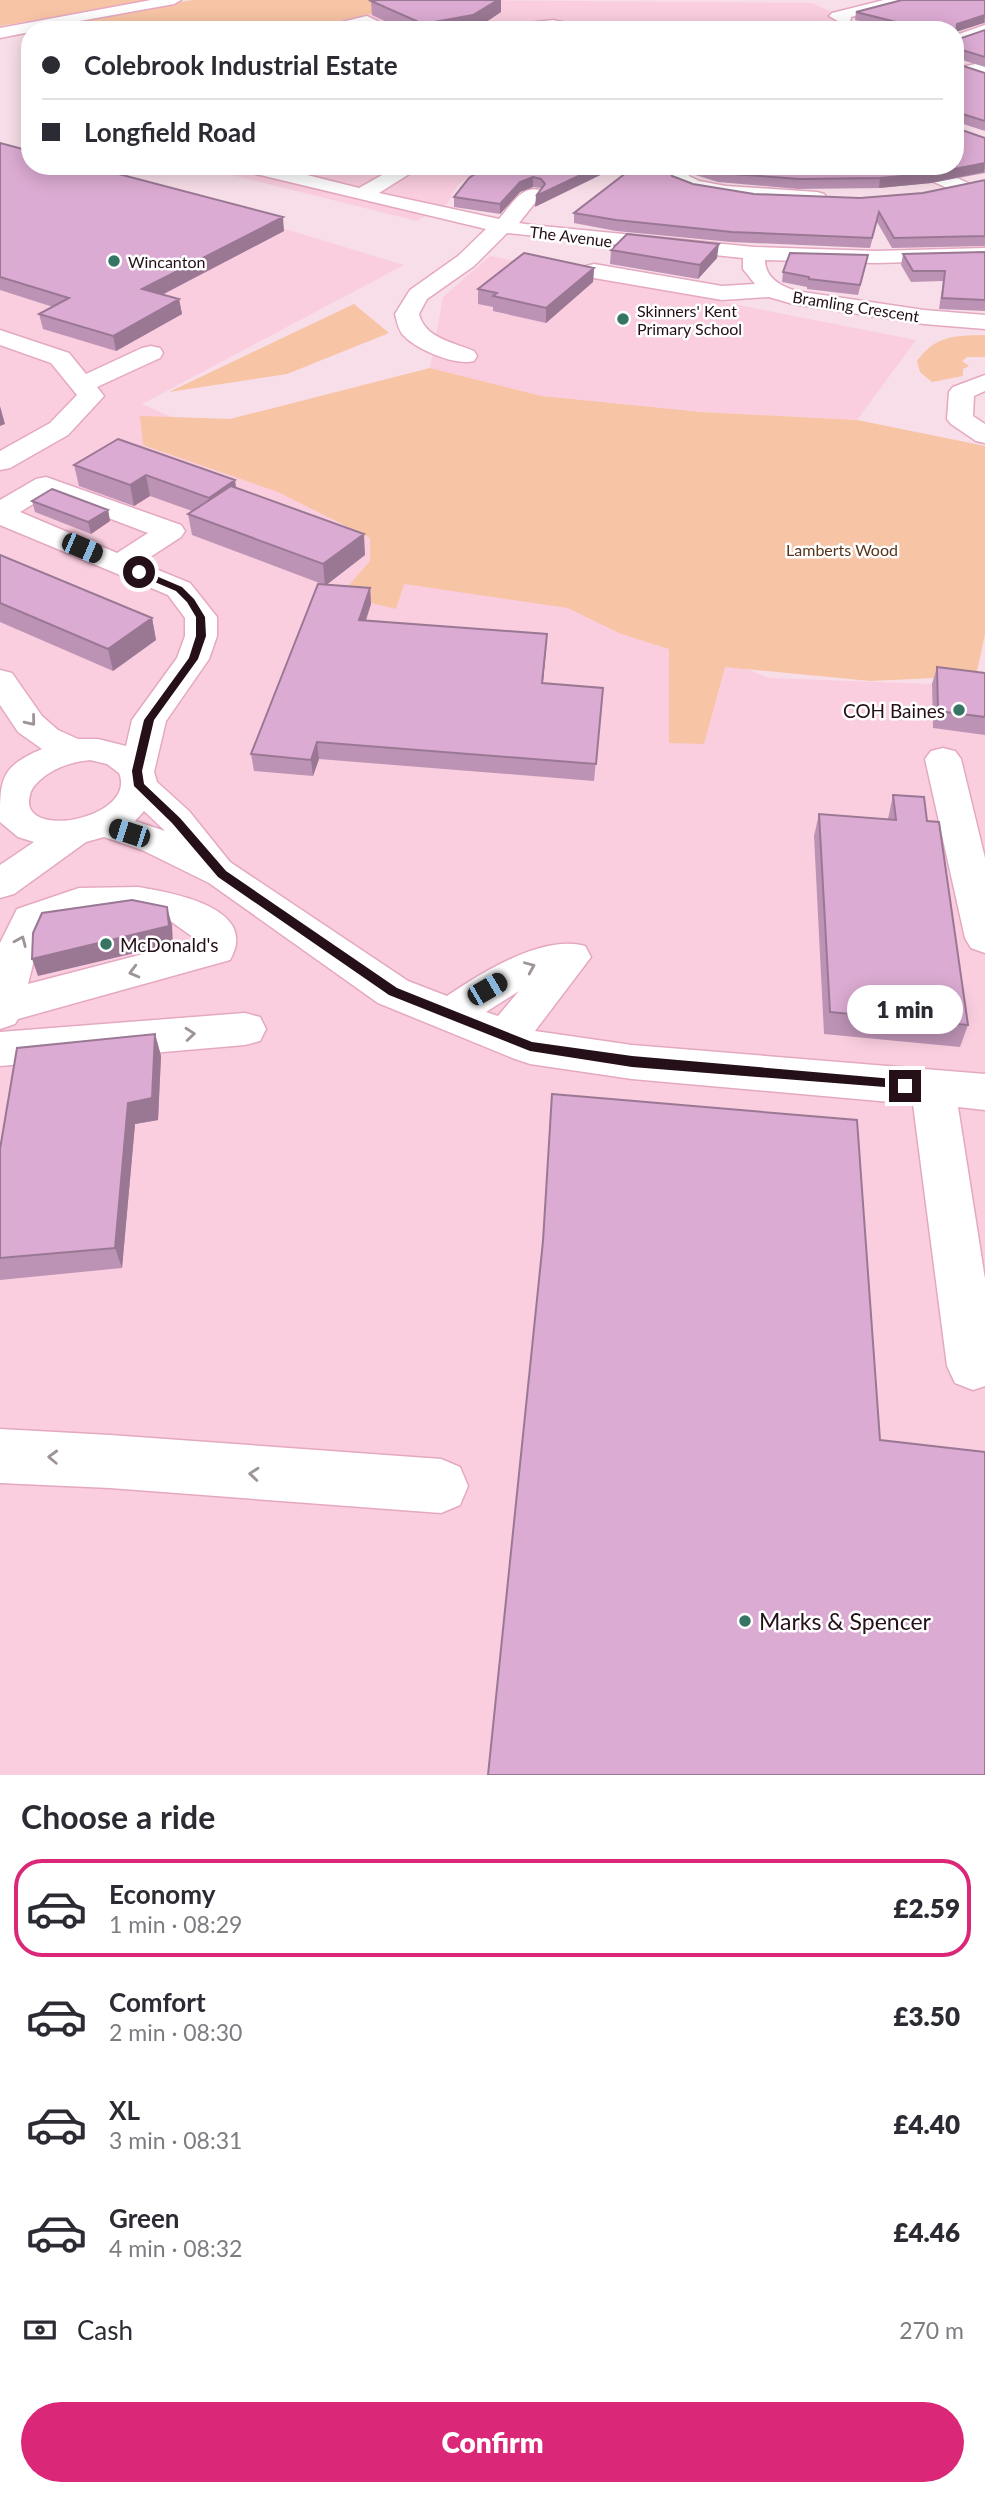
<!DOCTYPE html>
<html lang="en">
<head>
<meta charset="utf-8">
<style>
	body { margin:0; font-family:Lato,sans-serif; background:#f7f7f7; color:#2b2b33; height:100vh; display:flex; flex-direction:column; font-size:26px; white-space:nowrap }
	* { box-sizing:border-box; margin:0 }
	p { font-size:23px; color:#7c7c81 }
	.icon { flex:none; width:38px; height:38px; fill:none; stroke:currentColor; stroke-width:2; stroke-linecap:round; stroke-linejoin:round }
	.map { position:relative; height:1775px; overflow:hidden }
	.drawer { display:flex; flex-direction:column; background:#fff; flex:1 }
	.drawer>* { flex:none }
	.top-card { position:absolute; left:21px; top:21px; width:943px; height:154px; border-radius:28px; box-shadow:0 4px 18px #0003; display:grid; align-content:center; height:154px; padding:0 21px; background:#fff }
	.end { position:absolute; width:32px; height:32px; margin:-16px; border:9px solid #250f19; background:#fff; box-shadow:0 0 0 4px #fff }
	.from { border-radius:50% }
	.bubble { position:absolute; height:49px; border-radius:24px; background:#fff; box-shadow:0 4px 18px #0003; font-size:23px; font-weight:800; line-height:49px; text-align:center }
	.car { position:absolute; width:21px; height:42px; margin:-21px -10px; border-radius:9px; box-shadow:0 0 5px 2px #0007; background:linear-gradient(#222 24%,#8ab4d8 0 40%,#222 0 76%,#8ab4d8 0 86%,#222 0) }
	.top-card b { display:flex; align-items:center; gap:24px; height:66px; font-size:26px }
	.top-card b+b { border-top:2px solid #e1e1e2 }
	.top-card i { width:18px; height:18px; background:#2b2b33 }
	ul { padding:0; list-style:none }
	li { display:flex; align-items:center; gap:21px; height:98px; margin:0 14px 10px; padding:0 7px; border:4px solid transparent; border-radius:28px }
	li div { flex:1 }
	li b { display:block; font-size:26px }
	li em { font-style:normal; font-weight:800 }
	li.active { border-color:#db2777 }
	li>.icon { width:63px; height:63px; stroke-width:1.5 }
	h2 { padding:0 21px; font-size:32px; line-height:84px }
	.pay { display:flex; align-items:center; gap:18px; height:77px; padding:0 21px; font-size:26px }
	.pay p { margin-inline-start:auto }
	.primary-button { display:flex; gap:14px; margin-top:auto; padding:14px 21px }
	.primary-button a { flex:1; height:80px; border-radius:42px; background:#db2777; color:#fff; font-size:28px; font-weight:800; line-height:80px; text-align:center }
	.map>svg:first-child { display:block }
</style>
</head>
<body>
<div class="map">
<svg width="985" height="1775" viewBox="0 0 985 1775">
	<rect width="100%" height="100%" fill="#f8dee8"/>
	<path fill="#facedf" d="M436,0L812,3L870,30H297Z
		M0,143L30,152V166H77L404,265L142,404L768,678L985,686V1775H0Z
		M196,166H491L465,179L457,186L448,203L417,221Z
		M490,256L916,340L857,420L702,412L542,396L430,368L443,297Z"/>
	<path fill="#f7c4a5" d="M0,0H152L0,26Z
		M193,0H436L297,30H50L118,12Z
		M354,304L389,333L287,374L169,392Z
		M985,335V357H967L962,361L969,366L963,369V376L932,382L920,372L917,361C936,335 954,336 985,335Z
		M430,368L542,396L702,412L857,420L985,446V634L976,676L870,681L725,667L704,744L669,743V649L621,634L568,608L404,584L396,609L335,594L350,584L370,561V538L278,492L143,445L140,416L230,419Z"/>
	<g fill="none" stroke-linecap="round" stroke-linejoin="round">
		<g stroke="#e5a8c1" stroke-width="3">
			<path id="minor" d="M151,0H181L174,4L30,30V32L0,38V28Z
				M884,0H909L907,3L851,17L850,23L845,25L829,16L832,13Z
				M367,16L396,30C385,30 371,26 362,27C347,28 333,30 317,30L320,27Z
				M553,20L586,27L589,30H502L510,25Z
				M985,25V35L956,45V35Z
				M985,62V72L972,75L964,70L966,66Z
				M237,166H271L359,188L398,166H422L379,193L499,219C510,207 521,185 539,190L542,194L519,223L532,225L754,247L876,251L985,248V260L876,263L765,260C765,278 781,286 796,291L924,310L985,315V329L924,324L793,304L769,297L722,300L594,278L586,276L583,271L586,266L594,264L722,286L755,284L743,269V258L507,233L474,266L427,299L419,314C425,338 452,342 474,351L477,356L474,361C454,366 416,349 403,335C398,329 397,321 395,314L410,290L458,256L486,229L239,170Z
				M666,166H686L689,176L699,181L726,186L817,192L824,194L827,198L824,202L817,204C782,202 705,204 676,185C670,180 667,174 666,166Z
				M905,166H931L968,183L971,187L968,191H954L907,170Z
				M0,330L69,353L86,374L142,348L151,346L160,348L163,353L160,358L97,387L104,396L68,435L10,468L0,470V451L50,423L77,395L51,363L0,345Z
				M985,375V391L974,396L973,416L985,424V443L976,441L951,424L947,419L949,392L953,387Z
				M46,477L181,525L185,531L181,537L141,563L190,583L217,617V636L209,659L166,721L154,772L157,782L189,811L230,862L408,981L447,996C481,973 543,934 585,946L591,957L535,1031L632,1045L985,1074V1110L958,1107L985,1279V1386L973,1390L955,1383L947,1366L913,1104L632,1079L530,1064L515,1059L378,1003L209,883L142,850L104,837L86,842L14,894L0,898V865L34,842L18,837L0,822C0,779 0,767 42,749L18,732L0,705V670L12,673L42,716L58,730L78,739H98L126,746L132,720L177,658L185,636V618L168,595L0,525V500L36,479ZM48,495L148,533L117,553L20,512ZM90,760L107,764L119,773C137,815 34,839 29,804C29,797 30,790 36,784C50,769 70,762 90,760ZM144,811L163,829L165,831L135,821ZM519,991L498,1016L486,1012Z
				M943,748L955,751L961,759L985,858V953L971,948L965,938L925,759L931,751Z
				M138,887C174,893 260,908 230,960L18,1019L15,1024L0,1029V943L17,909L79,888ZM138,915L169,920L197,940L28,984L36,952L46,928L82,916Z
				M245,1013L260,1017L266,1029L260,1041L245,1045L0,1066V1032Z
				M0,1429L110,1435L441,1459L460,1467L468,1486L460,1505L441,1513L110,1488L0,1483Z"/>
		</g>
		<use href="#minor" fill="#fff" fill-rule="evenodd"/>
	</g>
	<path fill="#bd93b5" d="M985,0V23L892,30L855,20L856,12Z
		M371,1L501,12L474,30H404L372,15Z
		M985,30V67L956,58L957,64L985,73V131L957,122L956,123V128L985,138V173L931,183L879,188L798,189L718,182L689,173L687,166H956V37L959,39Z
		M0,143L284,231L162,295L179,299L182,314L116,351L43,329L39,314L53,307L0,290Z
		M552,166L535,207L541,188L533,187L520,192L500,214L454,207V197Z
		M672,176L693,184L754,194L860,198L923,193L985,180V246L892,248L877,222L870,248L731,242L616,231L574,223V213Z
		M611,250L717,258L698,279L610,264Z
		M985,252V311L939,309L943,281L911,282L901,265L903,254Z
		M866,265L858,295L807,289V287L782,282L783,272Z
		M594,268L593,282L546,323L493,311V307L478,304V289Z
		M74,465L236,488L365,555L326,585L370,588L371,604L366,621L547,634L543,683L603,688L594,781L319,759L313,776L254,771L251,754L322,584L192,535L188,514L192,511L150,496L134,506L79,486Z
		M32,501L108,510L110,521L91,534L35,512Z
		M0,555L152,618L156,640L113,671L0,622Z
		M937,667L985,673V735L933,728L932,684Z
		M893,795L927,821L968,1025L960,1047L824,1034L814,836L819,814L888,819Z
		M155,1034L161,1056L158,1120L135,1124L122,1268L0,1280V1149Z"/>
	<path fill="#9a7894" d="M498,0H501V12L474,30H423V24Z
		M985,15L984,23L956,32L957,24Z
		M985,163L984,172L931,183L879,188L880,178Z
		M600,166H619L535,207L536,196Z
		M533,177V187L520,192L500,214V204L520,182Z
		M283,217L284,231L144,304L142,289Z
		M719,244L717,258L698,279L700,265Z
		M594,268L593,282L546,323V308Z
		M179,299L182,314L116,351L113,336Z
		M0,406L5,424L0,426Z
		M146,475L150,496L134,506L130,485Z
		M235,480L238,501L212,519L209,498Z
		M108,510L110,521L91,534L88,522Z
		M364,534L365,555L325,586L323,564Z
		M370,588L371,604L360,636L359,620Z
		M152,618L156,640L113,671L108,649Z
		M547,634L546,651L541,700L542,683Z
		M317,742L319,759L313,776L311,760Z
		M167,907L172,925L173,944L38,976L32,959Z
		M155,1034L161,1056L158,1120L135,1124L122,1268L115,1248L128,1103Z"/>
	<path fill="#dcabd3" stroke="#9a7894" stroke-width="2" d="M378,0H498L473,15L423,24L371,1Z
		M902,0H985V15L957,24L956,34V30H894L908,25L856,12Z
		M985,30V57L959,49L956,51V37L959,39Z
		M956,54L957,64L985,73V121L959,113L956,116Z
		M956,120V128L985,138V163L934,173L880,178L800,179L719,173L699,166H956Z
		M0,143L30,151V166H88L283,217L142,289L179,299L113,336L39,314L69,298L0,277Z
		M487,166H552L567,170L572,166H600L536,196L545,184L541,179L533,177L520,182L500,204L454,197L469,178Z
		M635,166H669L672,176L693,184L754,194L860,198L923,193L985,180V236L894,238L879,212L872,238L732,232L616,220L574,213Z
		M627,234L719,244L700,265L611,250Z
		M985,252V300L942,298L945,271H913L903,254Z
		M524,253L594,268L546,308L493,296L497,293L478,289Z
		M790,253L868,255L860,285L809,279V277L783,272Z
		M118,439L235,480L209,498L146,475L130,485L74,465Z
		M231,486L364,534L323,564L188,514Z
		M52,489L108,510L88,522L32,501Z
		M0,555L152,618L108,649L0,603Z
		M318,584L370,588L359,620L547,634L542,683L603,688L596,764L317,742L311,760L251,754Z
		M937,667L985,673V717L938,711Z
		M893,795L924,797L927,821L939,822L968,1025L830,1012L819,814L896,820Z
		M132,900L167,907L169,926L32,959L33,933L42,913Z
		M155,1034L152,1098L128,1103L115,1248L0,1258V1149L17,1048Z
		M552,1094L857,1120L880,1440L985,1452V1775H488L543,1241Z"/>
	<defs><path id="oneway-chevron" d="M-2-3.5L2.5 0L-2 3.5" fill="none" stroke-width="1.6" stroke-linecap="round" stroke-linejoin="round" transform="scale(1.75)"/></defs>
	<g stroke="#9d9398">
		<use href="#oneway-chevron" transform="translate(31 721) rotate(51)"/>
		<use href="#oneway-chevron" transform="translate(21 941) rotate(-67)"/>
		<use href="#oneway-chevron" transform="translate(530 967) rotate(-23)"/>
		<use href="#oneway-chevron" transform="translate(134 972) rotate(165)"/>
		<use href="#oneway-chevron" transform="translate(190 1034) rotate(-5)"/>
		<use href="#oneway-chevron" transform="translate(53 1457) rotate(-178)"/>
		<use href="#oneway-chevron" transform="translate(254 1474) rotate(-175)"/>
	</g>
	<path fill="#250f19" d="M136,570H142L182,587L194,599L205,617L206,636L198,659L154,720L142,771L144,784L180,818L226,871L397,988L532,1042L632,1056L905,1080L912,1086L910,1089L632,1067L530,1051L389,995L218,877L172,823L134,786L132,771L144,720L189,658L196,636V617L187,602L176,591L136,574Z"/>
	<g fill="#367564" stroke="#fff" stroke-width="2.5">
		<circle cx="114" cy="261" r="7"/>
		<circle cx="623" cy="319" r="7"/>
		<circle cx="959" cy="710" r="7"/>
		<circle cx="106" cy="944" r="7"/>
		<circle cx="745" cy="1621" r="7"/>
	</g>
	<g text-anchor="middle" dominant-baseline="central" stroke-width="5" stroke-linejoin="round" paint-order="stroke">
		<g font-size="16" fill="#250f19" stroke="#fff">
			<text transform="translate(571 236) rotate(7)">The Avenue</text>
			<text transform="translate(856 306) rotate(9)">Bramling Crescent</text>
		</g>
		<g font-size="16" fill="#250f19" stroke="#fff" text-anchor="start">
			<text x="128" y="261">Wincanton</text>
			<text x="637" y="310">Skinners' Kent<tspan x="637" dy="18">Primary School</tspan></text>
		</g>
		<g font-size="16" fill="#5a341a" stroke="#fff">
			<text x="842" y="549">Lamberts Wood</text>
		</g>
		<g font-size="19" fill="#250f19" stroke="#fff" text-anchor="end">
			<text x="945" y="710">COH Baines</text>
			<text x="120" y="944" text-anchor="start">McDonald's</text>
		</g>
		<g font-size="23" fill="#250f19" stroke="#fff" text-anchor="start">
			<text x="759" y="1621">Marks &amp; Spencer</text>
		</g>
	</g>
</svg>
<i class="end from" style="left:139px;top:572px"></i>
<i class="end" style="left:905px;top:1086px"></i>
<div class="bubble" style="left:847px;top:985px;width:116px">1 min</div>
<i class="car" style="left:82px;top:548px;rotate:113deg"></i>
<i class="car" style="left:129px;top:833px;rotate:288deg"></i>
<i class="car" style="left:487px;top:989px;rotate:60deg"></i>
<div class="top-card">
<b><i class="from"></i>Colebrook Industrial Estate</b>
<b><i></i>Longfield Road</b>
</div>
</div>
<section class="drawer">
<h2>Choose a ride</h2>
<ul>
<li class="active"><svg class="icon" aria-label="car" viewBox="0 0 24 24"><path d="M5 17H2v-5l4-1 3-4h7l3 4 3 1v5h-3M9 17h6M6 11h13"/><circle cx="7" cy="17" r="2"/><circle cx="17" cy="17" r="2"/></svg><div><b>Economy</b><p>1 min · 08:29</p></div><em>£2.59</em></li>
<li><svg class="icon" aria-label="car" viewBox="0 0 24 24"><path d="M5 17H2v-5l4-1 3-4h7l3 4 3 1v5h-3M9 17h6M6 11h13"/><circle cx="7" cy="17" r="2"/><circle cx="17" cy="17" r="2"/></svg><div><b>Comfort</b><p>2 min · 08:30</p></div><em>£3.50</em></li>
<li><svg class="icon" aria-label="car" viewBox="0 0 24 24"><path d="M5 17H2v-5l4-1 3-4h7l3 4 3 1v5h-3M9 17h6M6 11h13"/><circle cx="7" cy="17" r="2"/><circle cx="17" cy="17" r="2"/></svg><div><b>XL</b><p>3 min · 08:31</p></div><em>£4.40</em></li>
<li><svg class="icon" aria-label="car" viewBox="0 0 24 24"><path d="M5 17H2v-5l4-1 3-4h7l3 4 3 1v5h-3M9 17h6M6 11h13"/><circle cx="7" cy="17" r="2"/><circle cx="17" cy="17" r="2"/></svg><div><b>Green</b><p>4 min · 08:32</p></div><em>£4.46</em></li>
</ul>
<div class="pay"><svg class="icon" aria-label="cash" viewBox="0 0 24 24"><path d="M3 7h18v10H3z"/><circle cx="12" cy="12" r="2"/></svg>Cash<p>270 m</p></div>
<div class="primary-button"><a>Confirm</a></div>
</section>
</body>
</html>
